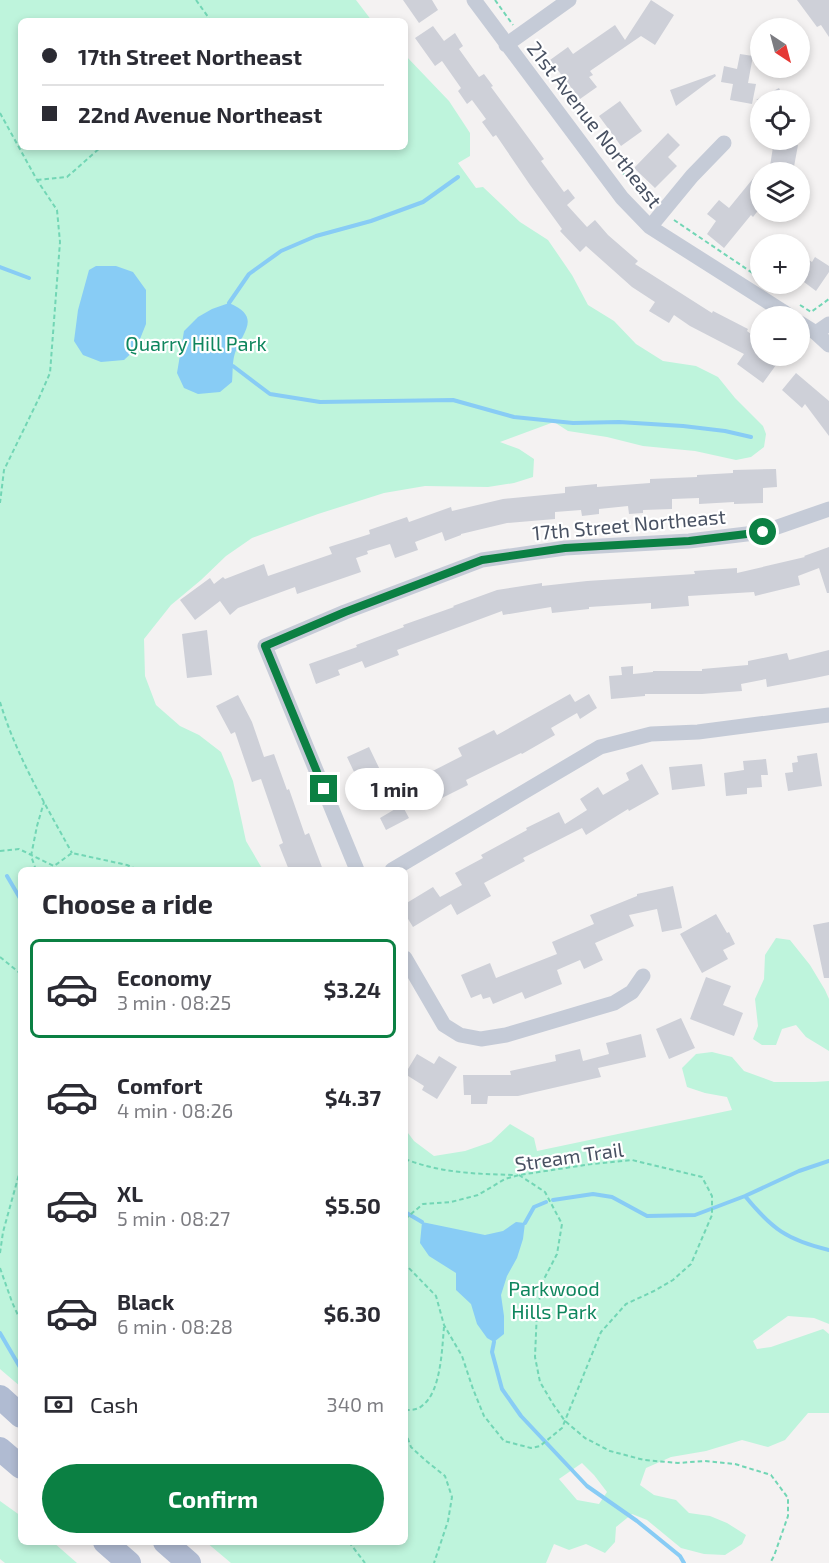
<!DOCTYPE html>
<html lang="en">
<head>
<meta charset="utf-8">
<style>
	body { margin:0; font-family:"Exo 2",sans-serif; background:#f2f2f3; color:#2b2b33; height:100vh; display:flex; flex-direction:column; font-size:22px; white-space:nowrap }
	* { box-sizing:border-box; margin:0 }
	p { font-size:20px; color:#7c7c81 }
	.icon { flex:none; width:33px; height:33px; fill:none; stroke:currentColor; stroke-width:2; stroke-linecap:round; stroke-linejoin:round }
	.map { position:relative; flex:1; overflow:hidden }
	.panel { position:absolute; left:18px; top:867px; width:390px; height:678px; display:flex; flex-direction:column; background:#fff; border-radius:9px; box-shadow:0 3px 9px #0003 }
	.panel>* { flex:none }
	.guide { position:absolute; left:18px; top:18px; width:390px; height:132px; border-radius:9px; box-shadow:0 3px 9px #0003; display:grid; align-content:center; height:132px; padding:0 24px; background:#fff }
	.needle { width:39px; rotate:144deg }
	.tools { position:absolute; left:750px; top:18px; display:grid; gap:12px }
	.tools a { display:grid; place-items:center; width:60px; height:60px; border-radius:50%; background:#fff; box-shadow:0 3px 9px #0003; font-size:30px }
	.end { position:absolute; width:27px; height:27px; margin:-14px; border:8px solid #0b8043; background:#fff; box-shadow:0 0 0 3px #fff }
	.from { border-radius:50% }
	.bubble { position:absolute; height:42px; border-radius:21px; background:#fff; box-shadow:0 3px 9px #0003; font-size:20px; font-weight:700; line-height:42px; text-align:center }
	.guide b { display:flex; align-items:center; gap:21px; height:57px; font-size:22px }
	.guide b+b { border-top:2px solid #e1e1e2 }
	.guide i { width:15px; height:15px; background:#2b2b33 }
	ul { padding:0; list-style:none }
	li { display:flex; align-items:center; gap:18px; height:99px; margin:0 12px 9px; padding:0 12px; border:3px solid transparent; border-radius:9px }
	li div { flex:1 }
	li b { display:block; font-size:22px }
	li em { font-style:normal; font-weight:700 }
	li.active { border-color:#0b8043 }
	li>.icon { width:54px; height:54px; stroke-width:1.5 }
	h2 { padding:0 24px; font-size:27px; line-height:72px }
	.pay { display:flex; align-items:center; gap:15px; height:66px; padding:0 24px; font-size:22px }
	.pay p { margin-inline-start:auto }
	.button { display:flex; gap:12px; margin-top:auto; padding:12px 24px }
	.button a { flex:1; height:69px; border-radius:36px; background:#0b8043; color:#fff; font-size:24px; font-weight:700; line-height:69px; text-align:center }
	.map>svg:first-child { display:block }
</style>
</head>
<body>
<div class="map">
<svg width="829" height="1563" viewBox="0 0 829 1563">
	<rect width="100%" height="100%" fill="#f4f2f2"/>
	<path fill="#bef4dc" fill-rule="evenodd" d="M0,0H356L372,21H21V147H405V55L449,101L470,133V156L458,163L476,188L483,187L520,222L548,240L572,275L588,305L614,321L636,344L663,361L696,366L718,377L735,398L763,426L766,434L764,447L751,457L736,460L695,451L643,446L607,437L568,431L554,422L500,442L519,449L534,459L533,477L514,483L488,487L425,486L384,493L318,514L252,538L226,556L201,580L171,605L144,639L145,676L156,705L180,726L199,735L221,752L233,781L246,841L263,870H21V1387L0,1369Z
		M776,938L790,940L810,965L825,990L829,999V1051L806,1037L796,1025L782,1029L776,1045H762L753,1039L758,1026L755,999L764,979L765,955Z
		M712,1052L732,1057L744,1071L774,1082H815L829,1081V1324L814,1318L788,1316L753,1341L757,1349L771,1347L823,1329L829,1334V1413H808L785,1440L768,1447L742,1440L706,1451L671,1457L646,1468L640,1485L654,1495L676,1500L689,1513L710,1516L727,1523L746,1535L742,1544L725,1555L704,1554L681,1548L647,1520L632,1514L616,1527L615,1542L605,1553L586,1544L569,1550L554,1544L546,1563H231L206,1542H405V1129L414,1141L434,1156L465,1151L491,1142L510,1124L534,1138L537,1151L732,1110L727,1097L705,1093L687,1087L682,1068L696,1054ZM582,1463L594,1475L607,1492L599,1504L577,1500L559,1479Z
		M0,1501L21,1516V1542H53L77,1563H5L0,1559Z"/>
	<path fill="#88ccf5" d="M96,266H116L133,272L146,290V324L136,349L124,360L101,362L83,355L74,341L78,310L89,270Z
		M229,303C262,317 243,331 235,353C232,362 233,373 232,382L220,392L198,394L184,388L177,373L184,331L198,317L212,309Z
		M422,1222L485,1235L503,1231L516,1222L525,1223L523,1239L517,1258L507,1276L501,1295L504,1316V1334L494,1342L487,1338L477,1324L471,1304L456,1290V1273L429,1256L420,1243Z"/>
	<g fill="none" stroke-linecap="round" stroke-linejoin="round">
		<path stroke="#88ccf5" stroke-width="4" d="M0,267L29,278
			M229,303L249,274L281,251L316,236L371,221L423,202L458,177
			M233,366L270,394L320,402L453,400L514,417L573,423L619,422L683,426L725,431L751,437
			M7,876L21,900
			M745,1196C772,1229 787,1240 829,1250
			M553,1200L593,1194L612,1197L647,1216L695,1215L745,1196L799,1171L829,1161
			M405,1212L422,1222
			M525,1223L534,1207L546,1202
			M0,1333L21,1369
			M494,1342L492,1352L502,1389L521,1416L587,1486L637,1521L680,1556L684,1563"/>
	</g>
	<path fill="#ced0d8" d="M403,0H432L438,10L419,23Z
		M651,0L674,15L655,45L641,36L590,71L593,75L589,77L597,87L580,99L550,60L568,47L573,54L615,25L625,40Z
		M797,0H829V37L821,25L817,27Z
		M433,26L444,41L455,33L463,46L459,49L479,77L484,74L493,86L491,87L544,159L541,161L564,192L568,189L575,198L567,205L587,227L595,220L608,235L638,261L635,264L712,313L713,311L748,329L747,331L760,341V356H763L776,365L763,383L737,364L744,354L690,326L674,315L669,323L649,311L655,302L632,287L586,246L580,252L560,231L562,229L530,185L496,135L493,137L482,122L486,119L472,100L467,104L458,91L461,88L442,61L435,66L415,38Z
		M740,54L753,56L748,83L756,84L752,104L730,100L733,84L721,82L724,66L737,69Z
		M715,74L716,76L676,106L670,90Z
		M779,88L785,100H756Z
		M620,101L642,131L621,146L599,116Z
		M668,133L680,145L668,157L677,166L655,188L634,168Z
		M774,141L798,145L793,172H769Z
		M760,170V208L753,217L751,215L724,248L707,234L716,221L707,214L719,200L729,208Z
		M800,254L812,262L815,257L829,266V272L816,291L800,279Z
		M796,373L829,401V436L805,404L802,408L782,390Z
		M776,469L777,487L763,488V503L734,504V502L699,504V498L672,499V509L643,510V513L629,514L628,506L599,509V514L582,516L581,510L555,512V519L507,523L461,534V535L445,541L442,532L415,542L418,550L395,558L390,544L367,551L368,554L356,558L361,572L297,594L295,587L238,608L230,615L220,601L195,620L180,600L210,578L214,584L223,577L225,579L264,564L268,576L332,554L329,547L370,534L369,530L407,517L409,522L451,507L452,511L503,499L565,493V487L597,484V487L650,483V479L697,477V475L733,473V470Z
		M829,547V593H827L819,568L798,576L800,585L755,596L754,592L688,596L689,606L651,609V603L589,607V609L552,613L551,607L503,615L502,611L397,650L399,655L365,668L362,661L338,670L340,675L316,684L309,664L357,647L356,645L404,627L403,625L454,607L453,606L497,590L542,583V586L587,581L695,574L694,571L737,568V573L805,557L804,556Z
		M207,630L212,675L187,678L182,634Z
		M829,650V675L805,680L767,687L766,679L741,684L742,691L702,694H645V696L611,699L609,676L622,675L621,667L633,666V674L653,672V671H702V669L748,665V661L787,653L789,660Z
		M570,694L575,702L589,694L597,708L580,719L577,713L551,728L555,735L522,754L521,753L466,780L468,785L432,803L419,778L462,756L458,748L494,730L497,735Z
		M238,695L252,722L264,757L274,754L287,790L289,789L305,835L309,833L323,870H289L279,845L283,843L261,779L252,782L235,732L231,734L216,706Z
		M369,747L381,772L377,773L382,783L363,791L347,757Z
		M817,753L822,786L788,791L785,773L793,772L792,763L798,762L797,756Z
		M766,759L768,775H761L762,787L747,788V794L726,796L724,773L744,770L743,761Z
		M642,764L659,794L629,811L628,809L586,835L582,828L523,858L525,861L484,883L491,896L457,915L451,904L413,927L405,914V904L433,887L440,897L462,885L455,873L483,858L481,855L527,830L526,828L559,812L565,824L587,810L580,799L598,787L603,795L629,780L626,773Z
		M702,764L705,786L672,790L669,767Z
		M402,805L409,818L386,830L380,818Z
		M673,886L682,928L662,932L657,909L629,915L634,926L595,943L603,960L584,969L580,960L557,970L562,984L525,999L522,992L493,1004L490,997L483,999L481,994L471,998L461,975L490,963L496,978L557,954L552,942L594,924L590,915L637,896V894Z
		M716,914L727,933L729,932L735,944L723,950L728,959L702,973L680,934Z
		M829,922V978H824L813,925Z
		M706,977L731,986L723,1005L743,1013L734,1036L690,1019Z
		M681,1018L695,1048L669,1059L656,1029Z
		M641,1034L646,1057L598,1068L601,1077L518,1096H488L487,1104H471V1095H464L463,1075H511L510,1071L556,1061L555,1055L580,1049L583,1061L609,1054L606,1043Z
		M417,1054L434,1064L439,1056L457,1067L437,1099L422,1090L424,1086L405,1074Z"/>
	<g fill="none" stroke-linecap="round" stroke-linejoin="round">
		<path stroke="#72d6b5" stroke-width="2" stroke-dasharray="4.5 3" stroke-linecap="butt" d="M196,0L211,21
			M495,0L513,25
			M0,113L37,180L57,210L60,242L50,373L39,398L4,470L0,503
			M621,171L652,204
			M37,180L67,177L101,147
			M674,220L760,278
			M768,284L778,290
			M800,305L811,312L829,299
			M0,702C16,755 45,804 72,853
			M0,851L19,849L54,866L72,853L127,865L138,870
			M36,870L31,856L37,826L44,802
			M0,957L21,974
			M405,1159C441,1173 476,1174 514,1175
			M519,1175L545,1192L562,1224L557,1254L544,1279L537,1310L535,1357L540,1382L553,1404L565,1421L585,1438L610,1451L644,1460L678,1463L704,1461L735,1464L771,1475L788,1498V1516L774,1556L770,1563
			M405,1219L423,1204L451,1202L478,1195L505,1179L519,1175L592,1164L632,1160L702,1177L712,1196V1215L691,1264L673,1280L654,1291L626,1304L601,1332L562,1428L540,1446L531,1448L504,1441L484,1416L473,1389L462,1356L444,1325L436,1296L405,1264
			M0,1253L3,1232L21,1167
			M0,1268L12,1302L21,1322
			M405,1410C412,1410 418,1410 423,1405C441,1391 442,1349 444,1327
			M405,1431L411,1447L425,1460L445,1476L452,1497L448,1521L434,1563
			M349,1542L365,1563"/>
		<path stroke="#c5cbd7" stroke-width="15" d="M474,0L622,198L650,227L790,316
			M506,45L569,0
			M650,227L692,176L724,143
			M800,323L816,333L829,345
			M816,333L829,324
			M357,870L265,646L345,612L482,560L565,548L689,541L763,532L829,509
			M392,870L600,747L651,734L698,732L829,715
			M405,958L444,1025L460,1035L481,1039L506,1035L614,1003L632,992L643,976"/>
		<path stroke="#b0bbd2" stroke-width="24" d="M0,1397L21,1416
			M0,1449L21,1467
			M105,1542L129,1563
			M165,1542L189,1563"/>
	</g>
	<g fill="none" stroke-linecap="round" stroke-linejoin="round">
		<path stroke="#0b8043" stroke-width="8" d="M324,789L265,646L345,612L482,560L565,548L689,541L763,532"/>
	</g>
	<g text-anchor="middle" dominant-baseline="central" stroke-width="4.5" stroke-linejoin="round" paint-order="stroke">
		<g font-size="20" fill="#485162" stroke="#fff">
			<text transform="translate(595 124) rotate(52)">21st Avenue Northeast</text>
			<text transform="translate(629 524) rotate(-5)">17th Street Northeast</text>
			<text transform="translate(569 1156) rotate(-8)">Stream Trail</text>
		</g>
		<g font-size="20" fill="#0f865e" stroke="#fff">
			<text x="196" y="343">Quarry Hill Park</text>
			<text x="554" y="1288">Parkwood<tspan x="554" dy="23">Hills Park</tspan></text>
		</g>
	</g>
</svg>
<div class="tools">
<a><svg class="needle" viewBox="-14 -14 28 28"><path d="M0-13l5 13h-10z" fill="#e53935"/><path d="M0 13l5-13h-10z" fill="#7c7c81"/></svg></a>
<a><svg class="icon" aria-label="locate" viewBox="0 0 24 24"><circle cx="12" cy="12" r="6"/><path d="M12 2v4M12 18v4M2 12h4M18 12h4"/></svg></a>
<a><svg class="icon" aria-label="layers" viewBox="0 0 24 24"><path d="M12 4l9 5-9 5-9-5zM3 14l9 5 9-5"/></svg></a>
<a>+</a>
<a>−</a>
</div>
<i class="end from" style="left:763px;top:532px"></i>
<i class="end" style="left:324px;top:789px"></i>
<div class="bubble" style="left:345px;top:768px;width:99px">1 min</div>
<div class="guide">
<b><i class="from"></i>17th Street Northeast</b>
<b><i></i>22nd Avenue Northeast</b>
</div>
<section class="panel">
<h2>Choose a ride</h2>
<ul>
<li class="active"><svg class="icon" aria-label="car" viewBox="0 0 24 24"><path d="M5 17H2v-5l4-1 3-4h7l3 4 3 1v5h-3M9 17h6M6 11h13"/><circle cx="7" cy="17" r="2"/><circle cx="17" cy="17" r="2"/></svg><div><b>Economy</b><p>3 min · 08:25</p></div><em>$3.24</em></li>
<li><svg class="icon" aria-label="car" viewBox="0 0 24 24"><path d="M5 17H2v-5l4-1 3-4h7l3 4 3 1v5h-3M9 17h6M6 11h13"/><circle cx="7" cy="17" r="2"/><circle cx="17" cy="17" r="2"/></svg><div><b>Comfort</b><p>4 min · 08:26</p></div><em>$4.37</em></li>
<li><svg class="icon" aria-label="car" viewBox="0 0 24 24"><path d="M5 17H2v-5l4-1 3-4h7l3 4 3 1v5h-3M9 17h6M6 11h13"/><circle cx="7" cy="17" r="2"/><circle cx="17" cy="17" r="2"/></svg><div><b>XL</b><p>5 min · 08:27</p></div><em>$5.50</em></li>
<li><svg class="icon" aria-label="car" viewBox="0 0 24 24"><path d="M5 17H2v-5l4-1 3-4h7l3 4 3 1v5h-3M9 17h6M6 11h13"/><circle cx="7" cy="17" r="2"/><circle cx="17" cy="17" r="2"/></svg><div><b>Black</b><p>6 min · 08:28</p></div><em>$6.30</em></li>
</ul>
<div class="pay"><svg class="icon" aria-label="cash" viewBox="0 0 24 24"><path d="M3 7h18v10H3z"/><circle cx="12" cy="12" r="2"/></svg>Cash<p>340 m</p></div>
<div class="button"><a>Confirm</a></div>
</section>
</div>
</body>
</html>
